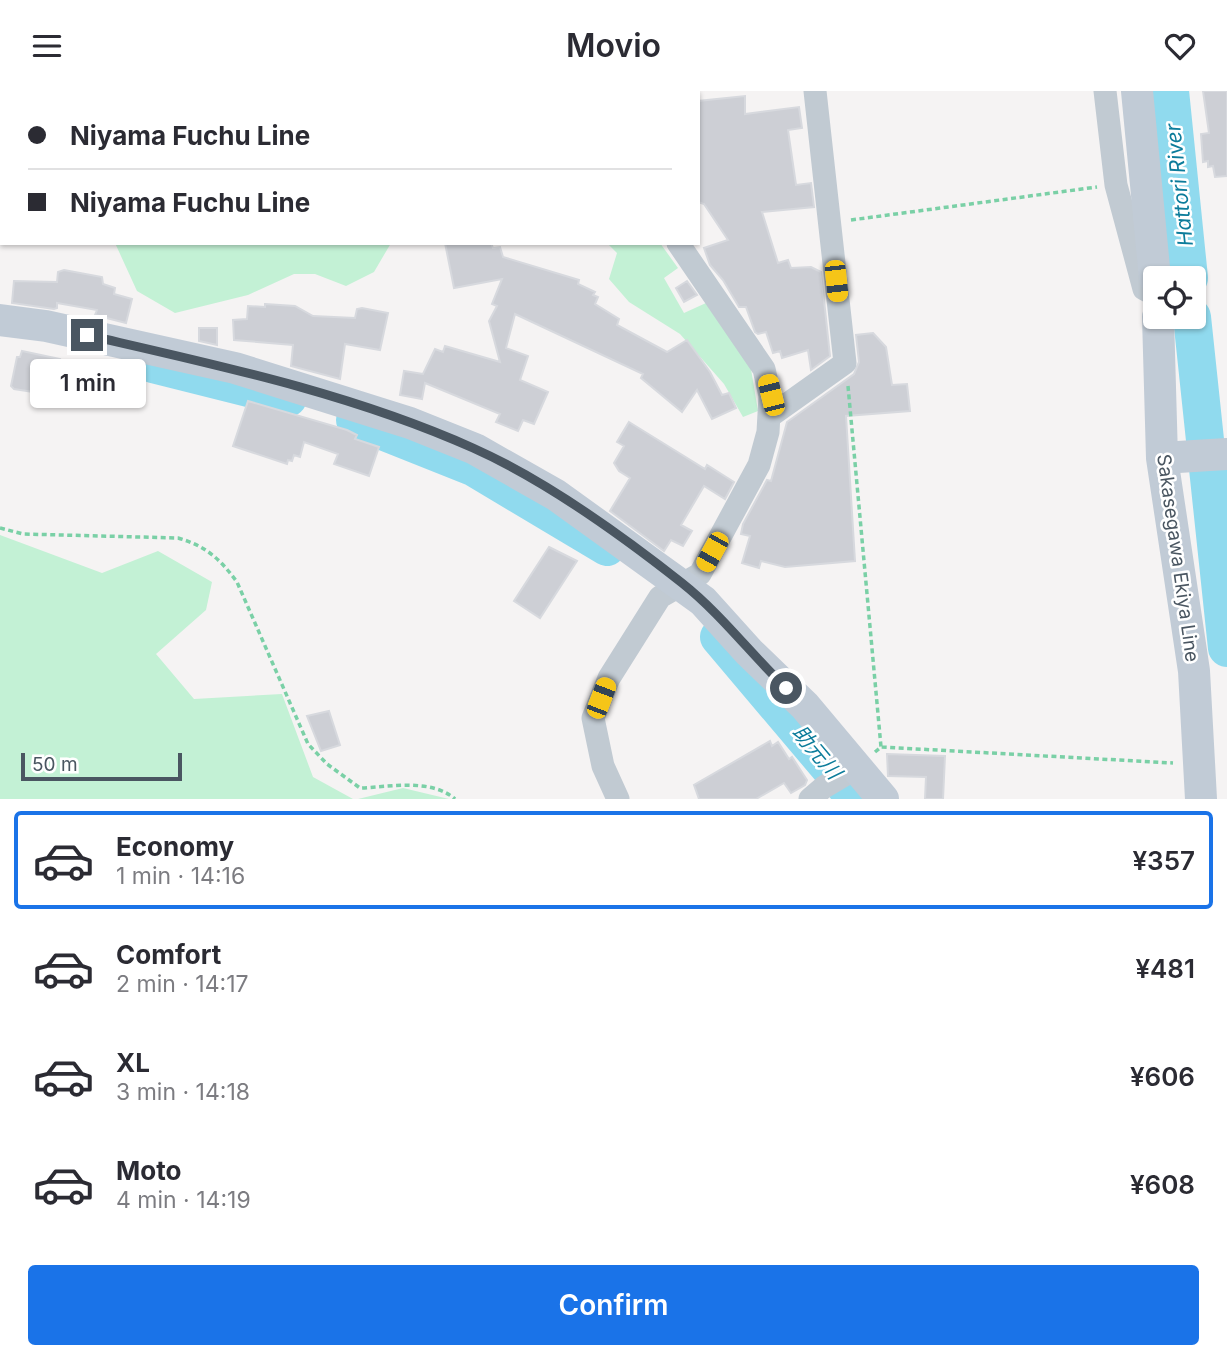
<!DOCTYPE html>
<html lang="en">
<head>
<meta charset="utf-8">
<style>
	body { margin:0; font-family:Inter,"Noto Sans JP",sans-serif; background:#f7f7f7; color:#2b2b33; height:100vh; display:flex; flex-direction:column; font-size:26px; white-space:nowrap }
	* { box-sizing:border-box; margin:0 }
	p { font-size:23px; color:#7c7c81 }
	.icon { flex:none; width:38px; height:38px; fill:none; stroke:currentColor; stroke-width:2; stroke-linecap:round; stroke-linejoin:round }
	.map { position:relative; height:708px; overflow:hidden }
	.panel { display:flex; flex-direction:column; background:#fff; flex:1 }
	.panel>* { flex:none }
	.top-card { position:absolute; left:0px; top:0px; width:700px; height:154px; box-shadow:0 2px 5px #0004; display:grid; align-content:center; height:154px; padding:0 28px; background:#fff }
	.tools { position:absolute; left:1143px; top:175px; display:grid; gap:14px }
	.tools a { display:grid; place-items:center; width:63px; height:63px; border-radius:7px; background:#fff; box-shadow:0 2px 5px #0004; font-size:35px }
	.scale { position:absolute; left:21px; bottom:18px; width:161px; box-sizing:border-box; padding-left:7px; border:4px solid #4a5661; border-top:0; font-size:19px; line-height:24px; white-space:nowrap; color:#4a5661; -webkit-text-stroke:5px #fff; paint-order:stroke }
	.end { position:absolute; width:32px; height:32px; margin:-16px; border:9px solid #4a5661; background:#fff; box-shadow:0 0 0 4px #fff }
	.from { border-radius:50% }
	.bubble { position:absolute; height:49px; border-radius:7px; background:#fff; box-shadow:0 2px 5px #0004; font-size:23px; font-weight:600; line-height:49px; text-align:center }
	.car { position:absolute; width:21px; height:42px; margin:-21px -10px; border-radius:9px; box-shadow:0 0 5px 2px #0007; background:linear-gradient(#f5c518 24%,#345 0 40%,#f5c518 0 76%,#345 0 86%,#f5c518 0) }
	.top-card b { display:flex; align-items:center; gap:24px; height:66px; font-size:26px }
	.top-card b+b { border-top:2px solid #e1e1e2 }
	.top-card i { width:18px; height:18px; background:#2b2b33 }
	ul { padding:12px 0 0; list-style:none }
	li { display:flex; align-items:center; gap:21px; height:98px; margin:0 14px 10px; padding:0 14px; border:4px solid transparent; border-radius:7px }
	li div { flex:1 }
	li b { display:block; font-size:26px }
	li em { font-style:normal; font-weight:600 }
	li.on { border-color:#1a73e8 }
	li>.icon { width:63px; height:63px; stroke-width:1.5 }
	.action { display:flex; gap:14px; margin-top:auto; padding:14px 28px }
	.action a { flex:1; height:80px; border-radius:7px; background:#1a73e8; color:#fff; font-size:28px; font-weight:600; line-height:80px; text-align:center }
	header { display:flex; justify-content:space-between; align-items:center; height:91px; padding:0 28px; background:#fff; font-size:32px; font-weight:600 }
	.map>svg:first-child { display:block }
</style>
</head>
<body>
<header><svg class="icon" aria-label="menu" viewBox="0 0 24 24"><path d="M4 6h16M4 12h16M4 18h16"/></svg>Movio<svg class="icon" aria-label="heart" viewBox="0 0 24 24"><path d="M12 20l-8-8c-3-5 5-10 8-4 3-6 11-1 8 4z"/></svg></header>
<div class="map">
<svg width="1227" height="708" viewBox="0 0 1227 708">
	<rect width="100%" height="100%" fill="#f5f3f3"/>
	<path fill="#c3f1d5" d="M0,0H559L560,2H2V141Z
		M115,152H391L374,181L346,195L315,183H294L248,204L175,222L137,200Z
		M607,152H660L678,177L664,187L684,222L706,212L751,278L758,320L743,326L724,293L680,243L629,211L609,188L617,162Z
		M0,444L102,482L158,460L212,491L206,519L156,563L194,608L282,603L313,686L353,708H0Z
		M403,697L449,708H358Z"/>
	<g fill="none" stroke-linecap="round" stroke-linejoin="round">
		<path stroke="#90daee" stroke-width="38" d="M1170,0L1189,187
			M1192,226L1227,557
			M153,273L288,307
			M355,329L473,376L607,456
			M719,546L856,708"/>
	</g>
	<path fill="#cdcfd5" stroke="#d7d9de" stroke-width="2" d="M1203,0H1227V85L1215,86L1213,75L1208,76V70L1203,71L1201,43L1209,42Z
		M745,5V23L799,16L802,37L788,39L796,94L811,92L814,116L762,121L778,172L788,169L791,177L811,176L821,181L830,265L811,279L808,259L782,267L780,260L773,262L766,241L758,243L755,241L746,216H739L723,189L710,174L704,157L728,149L704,113L698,111V10Z
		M445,152H491L493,157L500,156L503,166L579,189L578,193L595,201L593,204L598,206L595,213L619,228L617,234L667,261L687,249L710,281L722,304L729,302L736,317L712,328L697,299L682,321L641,287L643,283L515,223L506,257L528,265L520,289L548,301L534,333L523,329L518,340L496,331L500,323L425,292L422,308L400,304L404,280L423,283L435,258L443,261L445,255L500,271L489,230L497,215L492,213L502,188L454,197Z
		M64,179L102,186L103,193L115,197L114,203L132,208L126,232L95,224L97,219L57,212V217L54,218L12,212L14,190L57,191L58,181Z
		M687,190L697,204L684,211L676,197Z
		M265,213L295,215L313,225L355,227L357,218L362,217L388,222L380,259L345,253L340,288L291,275L293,254L234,249L233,229L247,228L248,215L265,216Z
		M199,237H217V254L199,250Z
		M873,242L886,256L892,294L907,293L910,320L846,325L855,470L785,476L761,470L759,477L742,472L750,445L741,443L743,433L767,389L771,390L787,331L854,283L859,271L856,244Z
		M22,260L60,268L53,304L14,298L11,295L17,266H20Z
		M248,310L347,339L357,344L355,348L379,356L369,385L334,373L338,363L304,351L300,366L294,364L292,370L288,369L287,373L233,355Z
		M629,331L705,378L707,374L734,391L725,408L704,395L681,434L692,440L683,455L671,449L664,460L610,420L630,387L619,380L614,372L624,355L617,351Z
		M549,456L577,470L540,527L514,510Z
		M329,620L340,654L321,660L307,625Z
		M770,650L772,655L778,651L789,668L792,666L807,689L805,694L791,702L784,692L756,708H699L694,694Z
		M887,663L945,665L943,708H925L926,686L888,685Z"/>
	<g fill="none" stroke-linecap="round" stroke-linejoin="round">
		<path stroke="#7ad0a6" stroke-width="3.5" stroke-dasharray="5 3.5" stroke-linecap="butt" d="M851,129L1097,96
			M848,295L881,656
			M0,437L23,443L178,447C206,455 220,468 237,491L308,653L327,673L360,697C390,696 431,687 455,708
			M875,661L881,656L1173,672"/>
		<path stroke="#c1cad2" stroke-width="23" d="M575,0L576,2
			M1105,0L1116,94L1144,198L1155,204
			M769,326L845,272L815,0
			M618,708L603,675L593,627L609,587L660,506L700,483L759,374L768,341L770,305L764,278L678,152
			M810,708L824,696L856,677"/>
		<path stroke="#c1cbd6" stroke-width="32" d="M1137,0L1155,187
			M1158,226L1162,367L1194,580L1201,708
			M0,229L46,235L235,277L410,332L475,358L556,404L703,510L749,561L805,615L883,708
			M1162,367L1227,363"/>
	</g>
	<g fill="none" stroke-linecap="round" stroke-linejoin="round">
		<path stroke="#4a5661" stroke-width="9" d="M87,244C217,274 350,302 473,357C545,389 620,443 682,492C720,522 751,563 786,597"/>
	</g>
	<g text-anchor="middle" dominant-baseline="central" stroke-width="5" stroke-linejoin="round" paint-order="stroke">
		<g font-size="19" fill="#4a5661" stroke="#fff">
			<text transform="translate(1178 467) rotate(82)">Sakasegawa Ekiya Line</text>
		</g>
		<g font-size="21" font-style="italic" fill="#0c7c9b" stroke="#fff">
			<text transform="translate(1179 94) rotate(-96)">Hattori River</text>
			<text transform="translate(817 661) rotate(50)">助元川</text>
		</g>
	</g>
</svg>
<div class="tools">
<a><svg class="icon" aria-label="locate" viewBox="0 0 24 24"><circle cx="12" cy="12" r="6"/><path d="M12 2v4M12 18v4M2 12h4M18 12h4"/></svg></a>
</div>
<div class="scale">50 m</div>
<i class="end from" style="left:786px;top:597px"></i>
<i class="end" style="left:87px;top:244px"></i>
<div class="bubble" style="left:30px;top:268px;width:116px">1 min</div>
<i class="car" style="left:836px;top:190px;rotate:174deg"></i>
<i class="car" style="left:771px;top:304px;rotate:346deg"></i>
<i class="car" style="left:712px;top:461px;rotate:209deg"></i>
<i class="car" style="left:601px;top:607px;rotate:21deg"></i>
<div class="top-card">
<b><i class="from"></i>Niyama Fuchu Line</b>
<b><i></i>Niyama Fuchu Line</b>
</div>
</div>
<section class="panel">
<ul>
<li class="on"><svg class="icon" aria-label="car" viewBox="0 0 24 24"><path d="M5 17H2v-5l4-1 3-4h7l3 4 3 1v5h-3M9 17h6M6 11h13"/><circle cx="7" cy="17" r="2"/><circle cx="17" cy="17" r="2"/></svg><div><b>Economy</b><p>1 min · 14:16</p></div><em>¥357</em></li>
<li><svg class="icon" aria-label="car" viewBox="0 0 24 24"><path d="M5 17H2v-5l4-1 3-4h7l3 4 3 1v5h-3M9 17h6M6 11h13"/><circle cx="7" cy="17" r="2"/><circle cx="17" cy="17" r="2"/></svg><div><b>Comfort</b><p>2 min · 14:17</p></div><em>¥481</em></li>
<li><svg class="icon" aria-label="car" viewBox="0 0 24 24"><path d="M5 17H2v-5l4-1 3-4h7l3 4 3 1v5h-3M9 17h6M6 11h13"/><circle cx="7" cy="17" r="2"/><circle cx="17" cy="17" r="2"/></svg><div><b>XL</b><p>3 min · 14:18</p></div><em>¥606</em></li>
<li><svg class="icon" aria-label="car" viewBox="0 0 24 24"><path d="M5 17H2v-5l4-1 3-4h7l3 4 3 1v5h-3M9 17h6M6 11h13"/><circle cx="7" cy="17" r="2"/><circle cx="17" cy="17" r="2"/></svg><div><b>Moto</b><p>4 min · 14:19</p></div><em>¥608</em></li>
</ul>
<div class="action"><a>Confirm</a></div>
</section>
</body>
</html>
